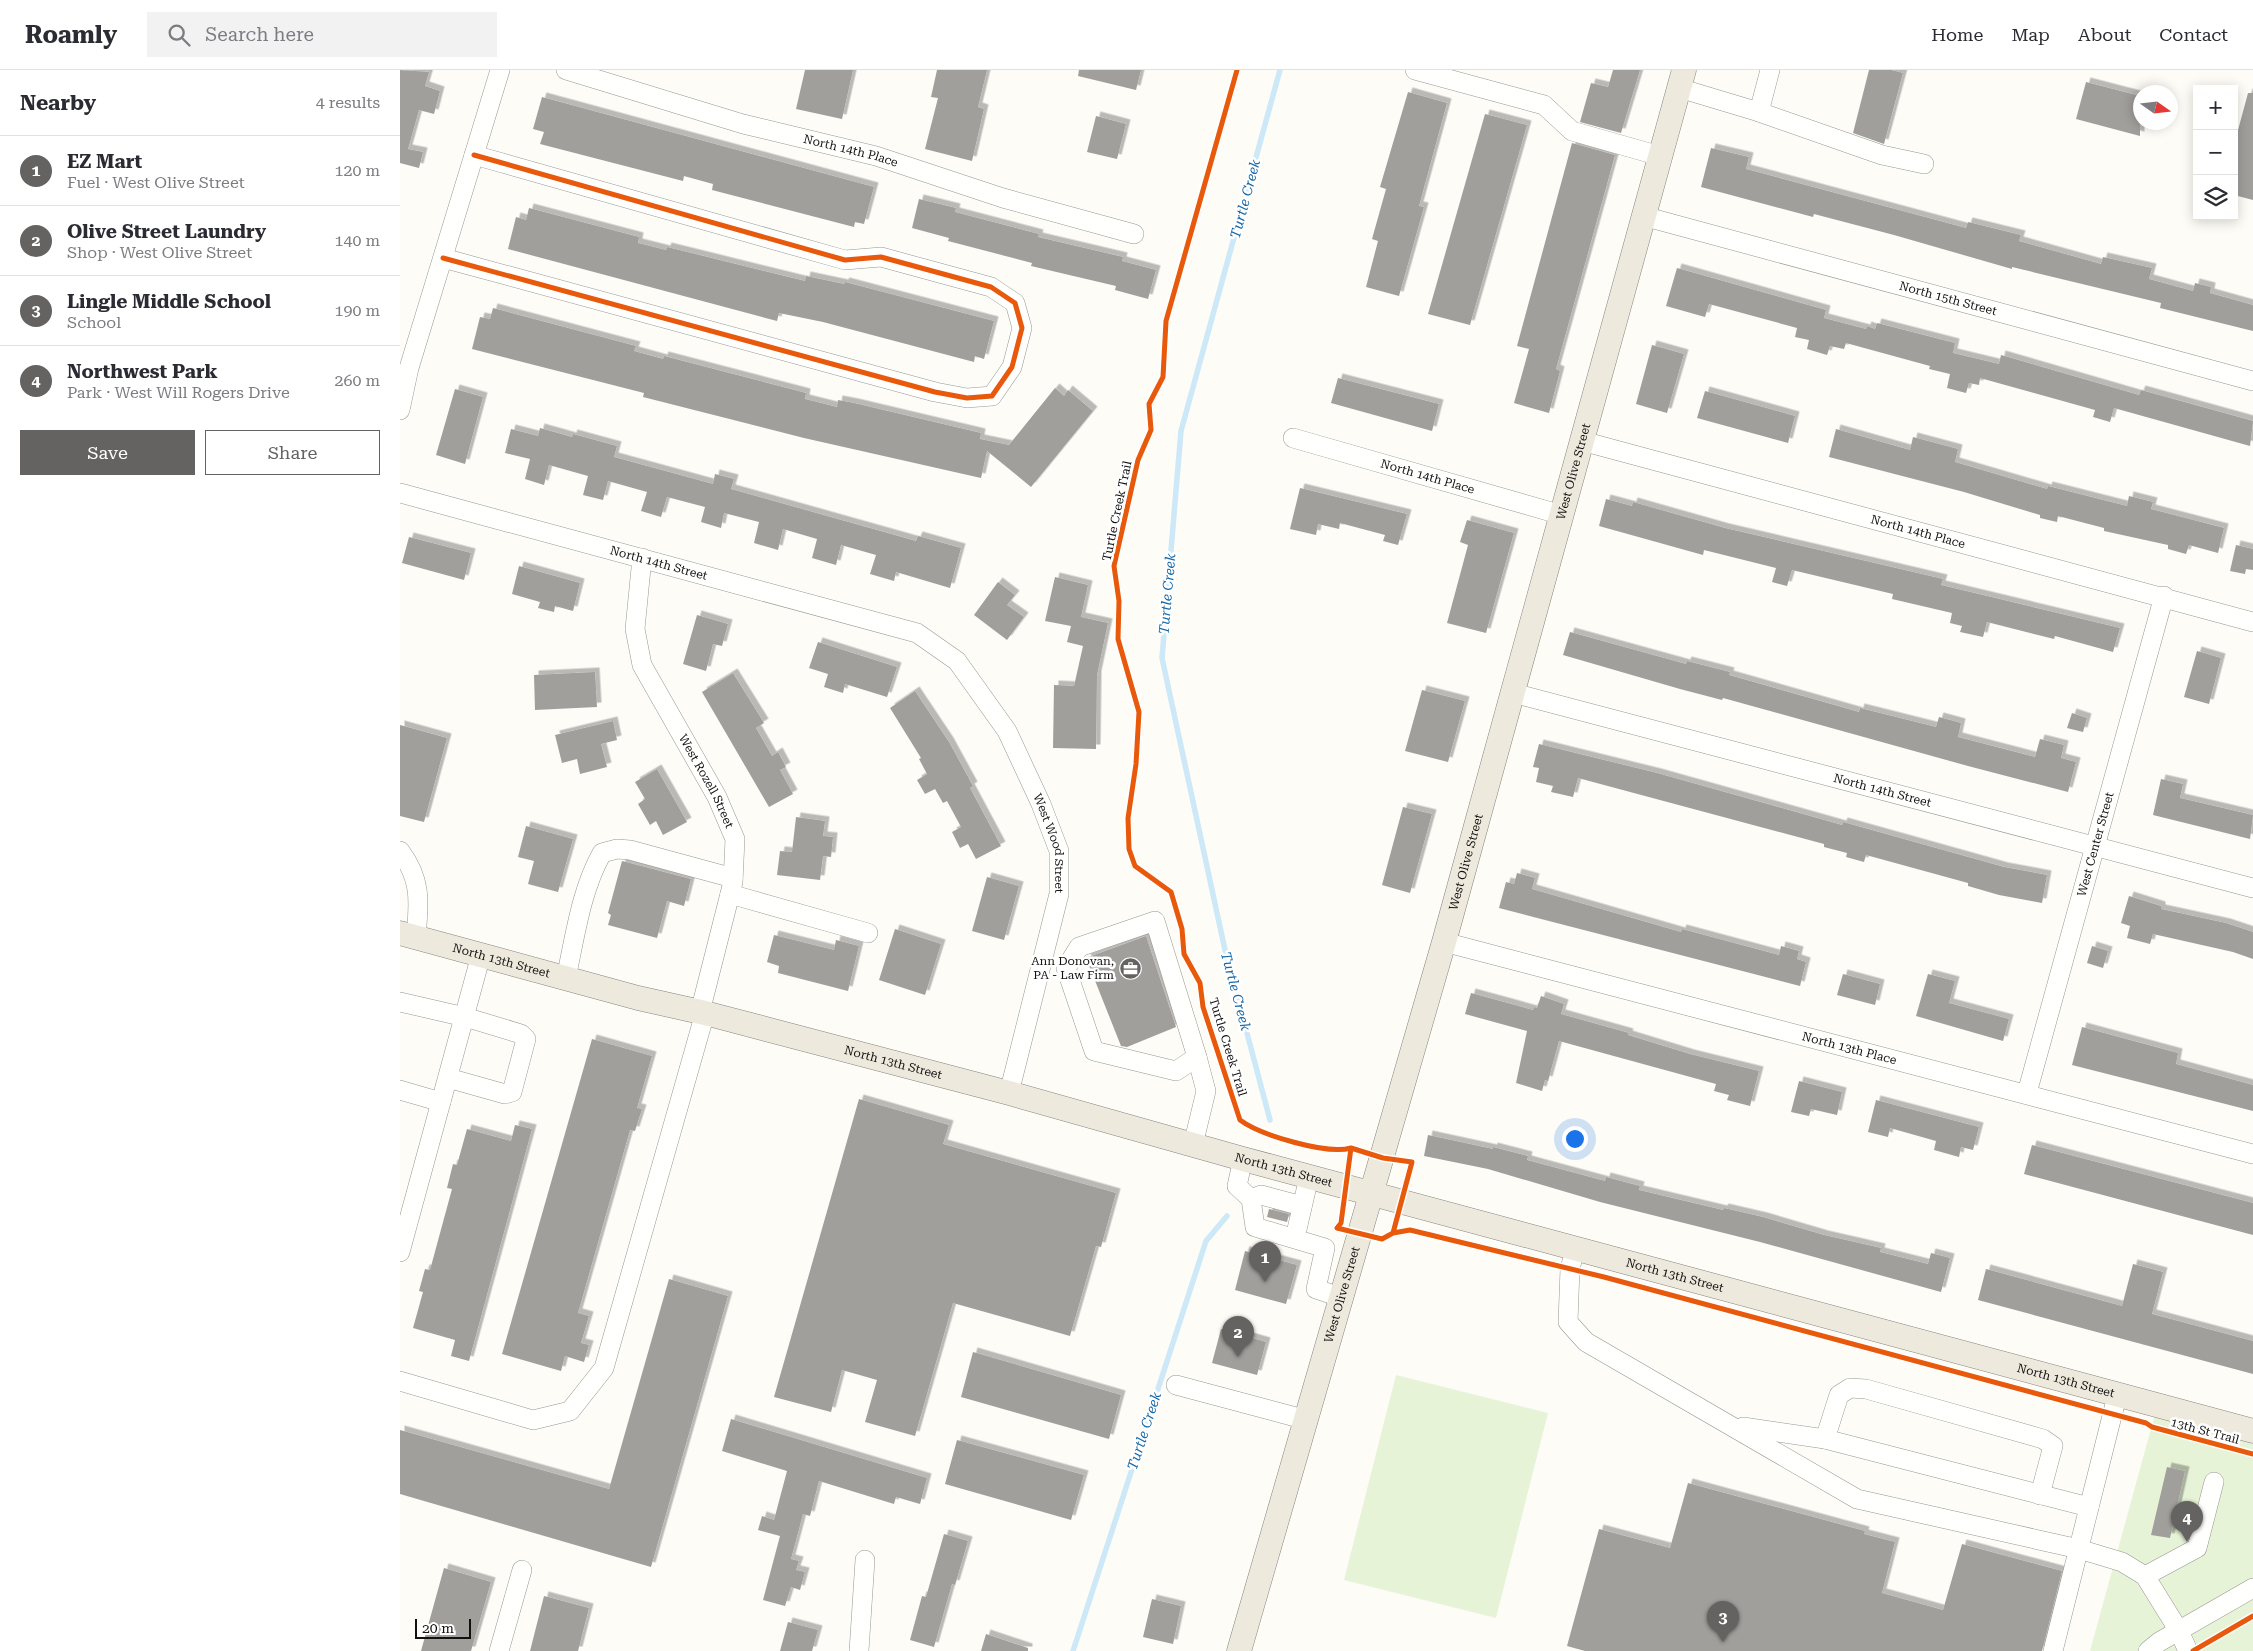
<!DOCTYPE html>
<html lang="en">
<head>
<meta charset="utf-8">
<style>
  :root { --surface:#fff; --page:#f2f2f3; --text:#2b2b33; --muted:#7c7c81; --line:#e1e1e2; --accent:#646362 }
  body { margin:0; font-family:"Roboto Serif",serif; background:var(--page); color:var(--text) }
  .controls { position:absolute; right:15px; top:15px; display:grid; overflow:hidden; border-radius:0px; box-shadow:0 2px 12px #0003 }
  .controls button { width:45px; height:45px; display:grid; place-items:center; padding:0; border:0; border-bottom:1px solid var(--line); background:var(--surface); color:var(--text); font:25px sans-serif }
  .compass { position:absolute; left:1733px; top:15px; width:45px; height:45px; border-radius:50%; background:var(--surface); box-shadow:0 2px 12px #0003; rotate:104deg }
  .scale { position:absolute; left:15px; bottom:12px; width:56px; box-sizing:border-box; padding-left:5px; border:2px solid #111; border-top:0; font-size:14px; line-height:18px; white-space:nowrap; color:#111; -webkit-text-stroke:4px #fff; paint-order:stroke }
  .you { position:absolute; left:1174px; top:1068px; width:18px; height:18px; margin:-12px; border:4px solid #fff; border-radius:50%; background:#1a73e8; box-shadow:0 0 0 8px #1a73e833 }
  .badge { display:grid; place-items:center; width:32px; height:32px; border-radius:50%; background:var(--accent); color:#fff; font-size:16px; font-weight:700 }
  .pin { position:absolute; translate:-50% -41px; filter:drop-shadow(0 1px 2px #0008) }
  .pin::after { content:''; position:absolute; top:26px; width:18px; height:15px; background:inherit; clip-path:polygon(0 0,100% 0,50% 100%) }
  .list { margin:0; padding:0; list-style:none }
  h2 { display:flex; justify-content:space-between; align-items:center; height:65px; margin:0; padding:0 20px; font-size:21px }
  h2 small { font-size:16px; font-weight:400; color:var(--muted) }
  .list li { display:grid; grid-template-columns:32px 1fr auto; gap:15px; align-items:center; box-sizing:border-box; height:70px; padding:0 20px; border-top:1px solid var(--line) }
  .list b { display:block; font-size:19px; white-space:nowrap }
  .list p { margin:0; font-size:16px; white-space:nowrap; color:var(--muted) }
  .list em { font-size:16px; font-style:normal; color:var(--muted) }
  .actions { display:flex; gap:10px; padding:15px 20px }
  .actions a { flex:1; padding:11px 0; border:1px solid var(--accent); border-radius:0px; text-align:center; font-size:18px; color:var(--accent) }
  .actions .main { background:var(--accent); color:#fff }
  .icon { flex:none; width:28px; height:28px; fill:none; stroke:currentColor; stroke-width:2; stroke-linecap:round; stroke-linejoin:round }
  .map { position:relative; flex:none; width:1853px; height:1581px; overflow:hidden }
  header { display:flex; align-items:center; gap:30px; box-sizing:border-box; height:70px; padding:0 25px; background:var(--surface); border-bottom:1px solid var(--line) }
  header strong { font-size:24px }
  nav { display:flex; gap:28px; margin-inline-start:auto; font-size:18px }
  .search { width:350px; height:45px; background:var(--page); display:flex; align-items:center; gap:12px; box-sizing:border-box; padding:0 18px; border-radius:0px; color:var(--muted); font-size:19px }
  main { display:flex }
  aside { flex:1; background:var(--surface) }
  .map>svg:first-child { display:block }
</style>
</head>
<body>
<header>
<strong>Roamly</strong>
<div class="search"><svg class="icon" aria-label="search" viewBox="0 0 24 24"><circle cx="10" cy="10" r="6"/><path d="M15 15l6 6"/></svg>Search here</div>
<nav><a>Home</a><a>Map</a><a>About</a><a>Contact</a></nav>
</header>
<main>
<aside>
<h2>Nearby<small>4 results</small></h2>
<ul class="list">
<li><span class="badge">1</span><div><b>EZ Mart</b><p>Fuel · West Olive Street</p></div><em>120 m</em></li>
<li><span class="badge">2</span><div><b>Olive Street Laundry</b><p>Shop · West Olive Street</p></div><em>140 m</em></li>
<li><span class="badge">3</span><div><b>Lingle Middle School</b><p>School</p></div><em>190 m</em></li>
<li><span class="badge">4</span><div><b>Northwest Park</b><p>Park · West Will Rogers Drive</p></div><em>260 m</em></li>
</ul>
<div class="actions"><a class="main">Save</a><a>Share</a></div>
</aside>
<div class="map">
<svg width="1853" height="1581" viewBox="0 0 1853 1581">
  <defs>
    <filter id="shadow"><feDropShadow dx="4.5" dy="-4.5" stdDeviation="0" flood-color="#0004"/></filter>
  </defs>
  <rect width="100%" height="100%" fill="#fdfcf7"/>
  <!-- green -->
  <path fill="#e7f3d7" d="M996 1305 1148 1343 1096 1548 944 1510Z
    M1757 1337 1853 1363V1581H1690Z"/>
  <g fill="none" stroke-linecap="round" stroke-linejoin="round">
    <!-- stream -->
    <path stroke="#cde8f7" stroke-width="5.5" d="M870 1050 825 880 762 588 781 361 880 0
      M673 1581 806 1171 827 1146"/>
  </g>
  <!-- building -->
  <path fill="#a19f9c" filter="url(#shadow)" d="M0 0 29 2 25 16 40 21 34 44 19 40 8 79 23 82 19 98 0 93Z
    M405 0H453L442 49 396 39Z
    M537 0H587L578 37 584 39 572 91 525 79 538 28 531 27Z
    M679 0H741L736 20 678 6Z
    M1213 0H1240L1221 63 1180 52 1191 13 1208 17Z
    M1469 0H1491L1503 3 1484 74 1453 63Z
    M1686 12 1740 26V66L1676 49Z
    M1008 22 1047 33 1019 136 1024 137 999 226 966 217 978 171 972 169 986 119 980 117Z
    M1848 23H1853V130L1834 125V75Z
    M142 27 474 117 464 154 455 152 454 157 312 120 313 114 284 106 283 111 140 74 144 62 133 59Z
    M1085 44 1127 55 1070 255 1028 244Z
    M696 46 726 54 717 89 687 82Z
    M1172 73 1215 85 1156 299 1160 301 1149 343 1114 333 1129 279 1117 276Z
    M1311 78 1349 87 1346 99 1566 158 1568 152 1621 165 1619 171 1701 194 1703 187 1752 198 1749 209 1793 221 1795 213 1811 217 1810 223 1853 235V261L1760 238 1761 233 1612 197V199L1494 165 1414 144 1413 147 1301 117Z
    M519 129 556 138 555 142 639 164 638 167 723 187 722 191 756 200 748 229 715 220 716 216 631 196 632 193 548 171 549 168 512 158Z
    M129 138 239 167 238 173 266 180 267 177 405 211 406 206 444 214 445 212 594 251 584 289 575 286 574 292 423 252 379 243 377 251 108 179 116 147 126 150Z
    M1277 198 1426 240 1424 248 1466 259 1467 256 1475 259 1477 253 1555 273 1553 283 1599 294 1601 285 1739 325 1741 320 1853 351 1850 376 1714 338 1710 352 1693 347 1695 340 1580 308 1579 315 1569 313 1566 323 1547 318 1550 304 1529 299 1530 296 1446 273 1444 279 1430 276 1427 285 1407 279 1409 270 1395 267 1397 258 1309 234 1305 247 1266 236Z
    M93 238 236 276 234 281 263 289 264 286 406 323 405 329 437 337 438 330 454 333 581 363 580 369 609 375 655 318 664 326 668 320 693 341 631 417 587 381 581 408 404 368 243 327 244 323 72 279 80 247 90 249Z
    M1252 275 1284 284 1267 343 1236 334Z
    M938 308 1039 334 1032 361 931 333Z
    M55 319 83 327 65 394 36 385Z
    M1305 321 1395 346 1388 373 1297 348Z
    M140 358 172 367 173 364 217 376 214 387 313 414 315 404 334 409 331 419 516 471 518 466 561 478 550 518 496 502 494 511 470 504 476 485 441 475 436 495 412 488 417 469 383 459 378 480 354 473 359 452 324 443 321 458 301 452 305 437 267 427 261 447 241 441 247 422 208 411 203 430 183 425 188 406 149 395 144 415 125 409 130 389 105 383 111 359 138 366Z
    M1436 359 1510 380 1513 367 1558 379 1555 392 1647 419 1648 416 1727 436 1729 426 1753 432 1751 439 1824 458 1818 483 1789 475 1786 484 1768 479V475L1704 461V458L1658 446 1657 452 1640 448V445L1564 422 1429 387Z
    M900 418 1007 444 998 475 983 471 985 465 940 453 939 459 918 454 916 465 890 459Z
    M1206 429 1232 436 1233 432 1325 458 1543 509 1541 515 1720 558 1713 582 1655 566 1654 569 1587 552 1583 567 1560 562 1562 556 1550 553 1552 543 1492 529 1493 524 1392 500 1387 516 1372 512 1376 498 1304 480 1303 485 1199 456Z
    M1067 450 1114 463 1086 563 1047 553 1068 475 1060 472Z
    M9 467 71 483 64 510 2 493Z
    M1836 475 1853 479V500L1846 499 1845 504 1830 501Z
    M119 496 180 513 173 541 155 536 154 542 138 538 140 532 112 524Z
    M655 507 688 515 681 547 708 553 697 605 696 679 653 678 654 615 674 616 683 576 667 572 671 556 645 551Z
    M598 512 615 525 607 535 624 547 607 570 574 545Z
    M297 545 328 554 322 576 313 574 306 601 283 594Z
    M1170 562 1286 594 1287 591 1330 602 1329 605 1459 642 1460 638 1536 657 1539 647 1561 653 1558 667 1635 687 1640 669 1664 675 1661 688 1676 692 1668 722 1568 696 1323 628 1322 630 1280 619 1163 585Z
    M418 572 497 597 487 627 445 614 443 623 424 617 428 604 409 598Z
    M1797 581 1821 588 1809 634 1784 627Z
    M195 602 197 637 135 640 134 605Z
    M333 603 364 653 356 658 372 686 378 682 386 697 380 700 393 724 369 737 302 622Z
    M1022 620 1065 631 1048 692 1005 681Z
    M515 621 549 672 573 716 570 718 601 776 576 789 568 774 560 778 552 762 561 757 547 731 543 733 535 719 525 724 517 710 527 704 519 689 521 688 490 638Z
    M1672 643 1687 648 1683 662 1667 658Z
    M213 651 217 670 201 674 207 697 180 704 177 689 162 693 155 665Z
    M0 655 47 668 24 752 0 746Z
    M1139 674 1257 703 1442 755 1443 752 1604 797 1647 805 1642 833 1599 825 1568 816V813L1466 785 1464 792 1446 787 1447 783 1424 777V774L1178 708 1173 727 1151 722 1153 716 1136 712 1139 698 1133 697Z
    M257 699 287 752 263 765 256 751 250 755 238 734 245 729 235 712Z
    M1761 709 1783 714 1780 728 1853 745 1850 769 1753 745Z
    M1003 737 1032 744 1010 823 982 815Z
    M396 747 425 751 423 766 433 767 431 787 423 786 420 810 377 805 380 781 392 782Z
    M126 756 173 769 158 822 128 814 134 791 118 787Z
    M222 791 291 809 284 836 267 831 257 868 208 855 211 845 208 843Z
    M1117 803 1135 808 1132 819 1281 862 1282 859 1379 885 1381 876 1399 881 1397 889 1406 892 1400 916 1099 838 1106 812 1114 814Z
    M587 807 619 816 604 870 572 861Z
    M1729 826 1761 836V839L1826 853 1853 862V889L1833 882 1753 864 1750 874 1727 868 1730 856 1721 853Z
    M495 859 541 874 525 925 479 910Z
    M374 865 434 880 436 870 459 876 448 921 378 903 379 896 367 892Z
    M746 866 776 957 727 977 721 976 686 888Z
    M1692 876 1708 881 1703 898 1687 893Z
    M1443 904 1480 914 1475 935 1437 925Z
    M1528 904 1555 911 1549 933 1609 949 1603 971 1516 946Z
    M1071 923 1133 940 1134 937 1137 938 1141 926 1164 934 1161 944 1229 963 1228 965 1290 984 1359 1001 1350 1036 1327 1030 1329 1025 1314 1021 1316 1014 1159 971 1148 1011 1145 1010 1142 1021 1116 1013 1127 961 1065 944Z
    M1682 957 1778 983 1776 994 1853 1015V1041L1672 995Z
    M192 969 252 986 237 1038 242 1039 235 1061 230 1060 178 1243 189 1246 181 1273 189 1275 184 1292 165 1286 161 1301 102 1284Z
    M1399 1011 1442 1022 1437 1045 1411 1039 1409 1046 1391 1042Z
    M459 1029 549 1055 543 1074 716 1123 701 1177 696 1176 670 1266 553 1233 515 1366 465 1352 477 1310 442 1300 431 1342 374 1327Z
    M1476 1030 1579 1057 1573 1080 1561 1077 1559 1087 1534 1080 1536 1071 1490 1058 1488 1067 1468 1062Z
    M115 1055 132 1059 69 1291 51 1286 55 1270 13 1258 23 1222 19 1221 25 1199 30 1200 52 1119 47 1118 53 1094 57 1095 67 1059 111 1071Z
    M1028 1065 1093 1079V1077L1128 1086 1127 1090 1205 1111 1206 1107 1240 1116 1239 1120 1323 1140 1324 1138 1363 1147 1424 1165 1481 1178 1480 1182 1528 1194 1531 1183 1550 1188 1541 1222 1360 1172 1200 1132 1088 1099 1024 1086Z
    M1632 1075 1853 1133V1165L1624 1104Z
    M869 1139 889 1144 887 1152 867 1147Z
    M845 1181 897 1195 886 1234 835 1220Z
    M1733 1194 1763 1202 1752 1244 1853 1271V1304L1578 1230 1586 1199 1722 1236Z
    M269 1209 328 1226 251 1497 0 1424V1360L209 1419Z
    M821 1259 866 1272 857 1305 812 1293Z
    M573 1282 721 1325 709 1369 561 1327Z
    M331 1349 527 1408 520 1434 496 1427 494 1434 419 1411 410 1446 403 1444 391 1489 399 1491 396 1500 405 1502 400 1520 391 1517 385 1536 363 1530 380 1466 358 1460 362 1446 374 1450 387 1401 322 1381Z
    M557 1370 684 1405 671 1450 545 1414Z
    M1767 1397 1785 1401 1770 1468 1751 1465Z
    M1288 1413 1465 1461 1464 1464 1495 1472 1482 1523 1543 1540 1562 1474 1662 1501 1642 1581H1185L1167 1576 1199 1459 1270 1478Z
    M544 1464 568 1471 555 1515 552 1514 534 1577 510 1570 522 1526 526 1527Z
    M44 1498 91 1512 71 1581H21Z
    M144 1526 189 1538 178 1581H130Z
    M752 1529 781 1536 773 1574 743 1567Z
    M388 1552 418 1560 412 1581H380Z
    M586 1564 628 1578V1581H581Z"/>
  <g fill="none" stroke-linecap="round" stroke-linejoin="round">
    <defs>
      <g id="minor">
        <path id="s1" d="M166 0 343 54 476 86 603 128 734 164"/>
        <path d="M1015 0 1144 35 1172 61 1260 86"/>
        <path d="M1279 18 1359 42 1370 0"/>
        <path d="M1359 42 1482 85 1524 94"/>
        <path id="s2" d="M1243 146 1853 311"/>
        <path d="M43 188 535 322 567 328 592 326 612 297 622 258 615 233 591 217 481 187 445 190 74 85"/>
        <path d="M0 340 9 298 100 0"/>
        <path id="s3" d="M893 368 1162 445"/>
        <path id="s4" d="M1182 371 1853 552"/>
        <path id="s5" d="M0 423 517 563 557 591 607 661 641 734 659 781V824L609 1023"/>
        <path id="s6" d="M242 488 235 559 242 595 317 727 335 769 333 812 300 942"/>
        <path id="s7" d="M1113 623 1853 818"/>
        <path d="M0 781C22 810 19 833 16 867"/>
        <path d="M330 824 468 863"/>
        <path d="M755 851 797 987 776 1001 694 981 666 898 679 877Z"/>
        <path id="s8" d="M1044 872 1853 1084"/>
        <path d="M166 908C175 867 181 820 202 783L217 779 230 780 333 808"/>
        <path d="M0 932 65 947 121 964 126 969 112 1022 105 1024 48 1008"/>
        <path d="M0 1020 41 1032"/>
        <path id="s9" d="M1627 1023 1764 526"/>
        <path d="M793 1075 806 1021 797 987"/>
        <path d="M843 1089 837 1116 851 1129 855 1157 925 1178 916 1219 943 1228"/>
        <path d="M851 1129 861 1125 902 1136"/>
        <path d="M895 1168 909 1107"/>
        <path d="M1175 1179 1170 1199 1168 1252 1186 1272 1457 1429 1679 1479 1722 1492 1745 1506 1779 1561 1788 1581"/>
        <path d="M0 1182 81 885"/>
        <path d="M0 1311 133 1350 170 1341 204 1298 305 943"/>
        <path d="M776 1315 907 1350"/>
        <path d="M1343 1357 1425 1369 1689 1437"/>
        <path d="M1425 1369 1439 1325 1450 1318 1466 1319 1643 1369 1653 1376 1640 1425"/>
        <path d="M1745 1506 1797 1478 1814 1412"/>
        <path d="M99 1581 122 1500"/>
        <path d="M459 1581 465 1490"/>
        <path d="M1653 1581 1717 1326"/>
        <path d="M1748 1581 1759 1572 1853 1518"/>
      </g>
      <g id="major">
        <path id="s10" d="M0 863 238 928 305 943 609 1023 843 1089 1853 1361"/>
        <path id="s11" d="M839 1581 1044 872 1284 0"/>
      </g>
    </defs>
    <!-- minor casing -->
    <use href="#minor" stroke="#979795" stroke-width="20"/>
    <!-- major casing -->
    <use href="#major" stroke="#858482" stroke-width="25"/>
    <!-- minor -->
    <use href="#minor" stroke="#fffffe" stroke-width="19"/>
    <!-- major -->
    <use href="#major" stroke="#ede9dc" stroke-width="24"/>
    <defs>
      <path id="cycleway" d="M837 0 766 251 763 307 749 334 751 360 738 390 714 496 719 531 718 569 739 642 736 694 728 748 729 779 735 796 771 822 782 859 784 884 800 913 803 937 840 1050C860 1065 927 1085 951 1078
        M43 188 535 322 567 328 592 326 612 297 622 258 615 233 591 217 481 187 445 190 74 85
        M951 1078 941 1153 937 1158 982 1169 993 1163 1010 1160 1204 1207 1746 1353 1752 1357 1853 1384
        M951 1078 983 1088 1012 1092 993 1163
        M1793 1581 1853 1546"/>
    </defs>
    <!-- cycleway casing -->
    <use href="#cycleway" stroke="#fff" stroke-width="8"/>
    <!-- cycleway -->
    <use href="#cycleway" stroke="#e8590c" stroke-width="5"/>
  </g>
  <!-- icons -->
  <defs>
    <symbol id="office-disc" viewBox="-11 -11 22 22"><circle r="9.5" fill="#646362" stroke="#fff"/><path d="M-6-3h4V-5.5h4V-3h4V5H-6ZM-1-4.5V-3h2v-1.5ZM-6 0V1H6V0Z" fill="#fff"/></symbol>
  </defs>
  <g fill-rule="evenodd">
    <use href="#office-disc" x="718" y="886" width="25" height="25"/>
  </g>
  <g text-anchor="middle" stroke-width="5" stroke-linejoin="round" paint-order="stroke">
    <!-- street labels -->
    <g font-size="12" fill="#111" stroke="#fff">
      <text dy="4" stroke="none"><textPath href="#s1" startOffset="296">North 14th Place</textPath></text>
      <text dy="4" stroke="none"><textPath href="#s2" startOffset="316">North 15th Street</textPath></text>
      <text dy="4" stroke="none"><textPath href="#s11" startOffset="1226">West Olive Street</textPath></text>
      <text dy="4" stroke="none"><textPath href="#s3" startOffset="140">North 14th Place</textPath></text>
      <text transform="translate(717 441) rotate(-78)" y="4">Turtle Creek Trail</text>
      <text dy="4" stroke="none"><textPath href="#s4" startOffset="348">North 14th Place</textPath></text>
      <text dy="4" stroke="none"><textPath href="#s5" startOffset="268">North 14th Street</textPath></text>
      <text dy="4" stroke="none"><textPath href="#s6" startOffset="241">West Rozell Street</textPath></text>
      <text dy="4" stroke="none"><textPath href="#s7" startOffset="382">North 14th Street</textPath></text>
      <text dy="4" stroke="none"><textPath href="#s5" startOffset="792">West Wood Street</textPath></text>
      <text dy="4" stroke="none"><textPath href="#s9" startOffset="258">West Center Street</textPath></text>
      <text dy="4" stroke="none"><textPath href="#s11" startOffset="821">West Olive Street</textPath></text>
      <text dy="4" stroke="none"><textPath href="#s10" startOffset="105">North 13th Street</textPath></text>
      <text transform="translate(828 977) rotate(73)" y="4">Turtle Creek Trail</text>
      <text dy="4" stroke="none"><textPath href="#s8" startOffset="419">North 13th Place</textPath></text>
      <text dy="4" stroke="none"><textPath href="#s10" startOffset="510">North 13th Street</textPath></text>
      <text dy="4" stroke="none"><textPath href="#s10" startOffset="915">North 13th Street</textPath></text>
      <text dy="4" stroke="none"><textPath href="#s10" startOffset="1320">North 13th Street</textPath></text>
      <text dy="4" stroke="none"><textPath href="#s11" startOffset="371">West Olive Street</textPath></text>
      <text dy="4" stroke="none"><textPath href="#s10" startOffset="1725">North 13th Street</textPath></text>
      <text transform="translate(1805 1361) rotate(15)" y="4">13th St Trail</text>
    </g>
    <!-- poi labels -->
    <g font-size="12" fill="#111" stroke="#fff" text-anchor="end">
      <text x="714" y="895">Ann Donovan,<tspan x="714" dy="14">PA - Law Firm</tspan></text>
    </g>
    <!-- water labels -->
    <g font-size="14" font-style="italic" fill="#1768a6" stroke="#fff">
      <text transform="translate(845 129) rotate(-75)" y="5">Turtle Creek</text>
      <text transform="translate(767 524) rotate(-85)" y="5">Turtle Creek</text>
      <text transform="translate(836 921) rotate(75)" y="5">Turtle Creek</text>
      <text transform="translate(744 1361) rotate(-72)" y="5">Turtle Creek</text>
    </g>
  </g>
</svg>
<div class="controls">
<button>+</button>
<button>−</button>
<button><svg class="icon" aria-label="layers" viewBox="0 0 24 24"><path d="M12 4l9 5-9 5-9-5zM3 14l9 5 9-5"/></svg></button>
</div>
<svg class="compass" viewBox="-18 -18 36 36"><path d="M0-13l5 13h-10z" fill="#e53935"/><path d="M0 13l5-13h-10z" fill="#7c7c81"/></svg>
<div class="scale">20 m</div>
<div class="you"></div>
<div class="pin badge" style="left:865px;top:1212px">1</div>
<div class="pin badge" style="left:838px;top:1287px">2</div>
<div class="pin badge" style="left:1323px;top:1572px">3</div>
<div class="pin badge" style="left:1787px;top:1472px">4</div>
</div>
</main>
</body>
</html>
